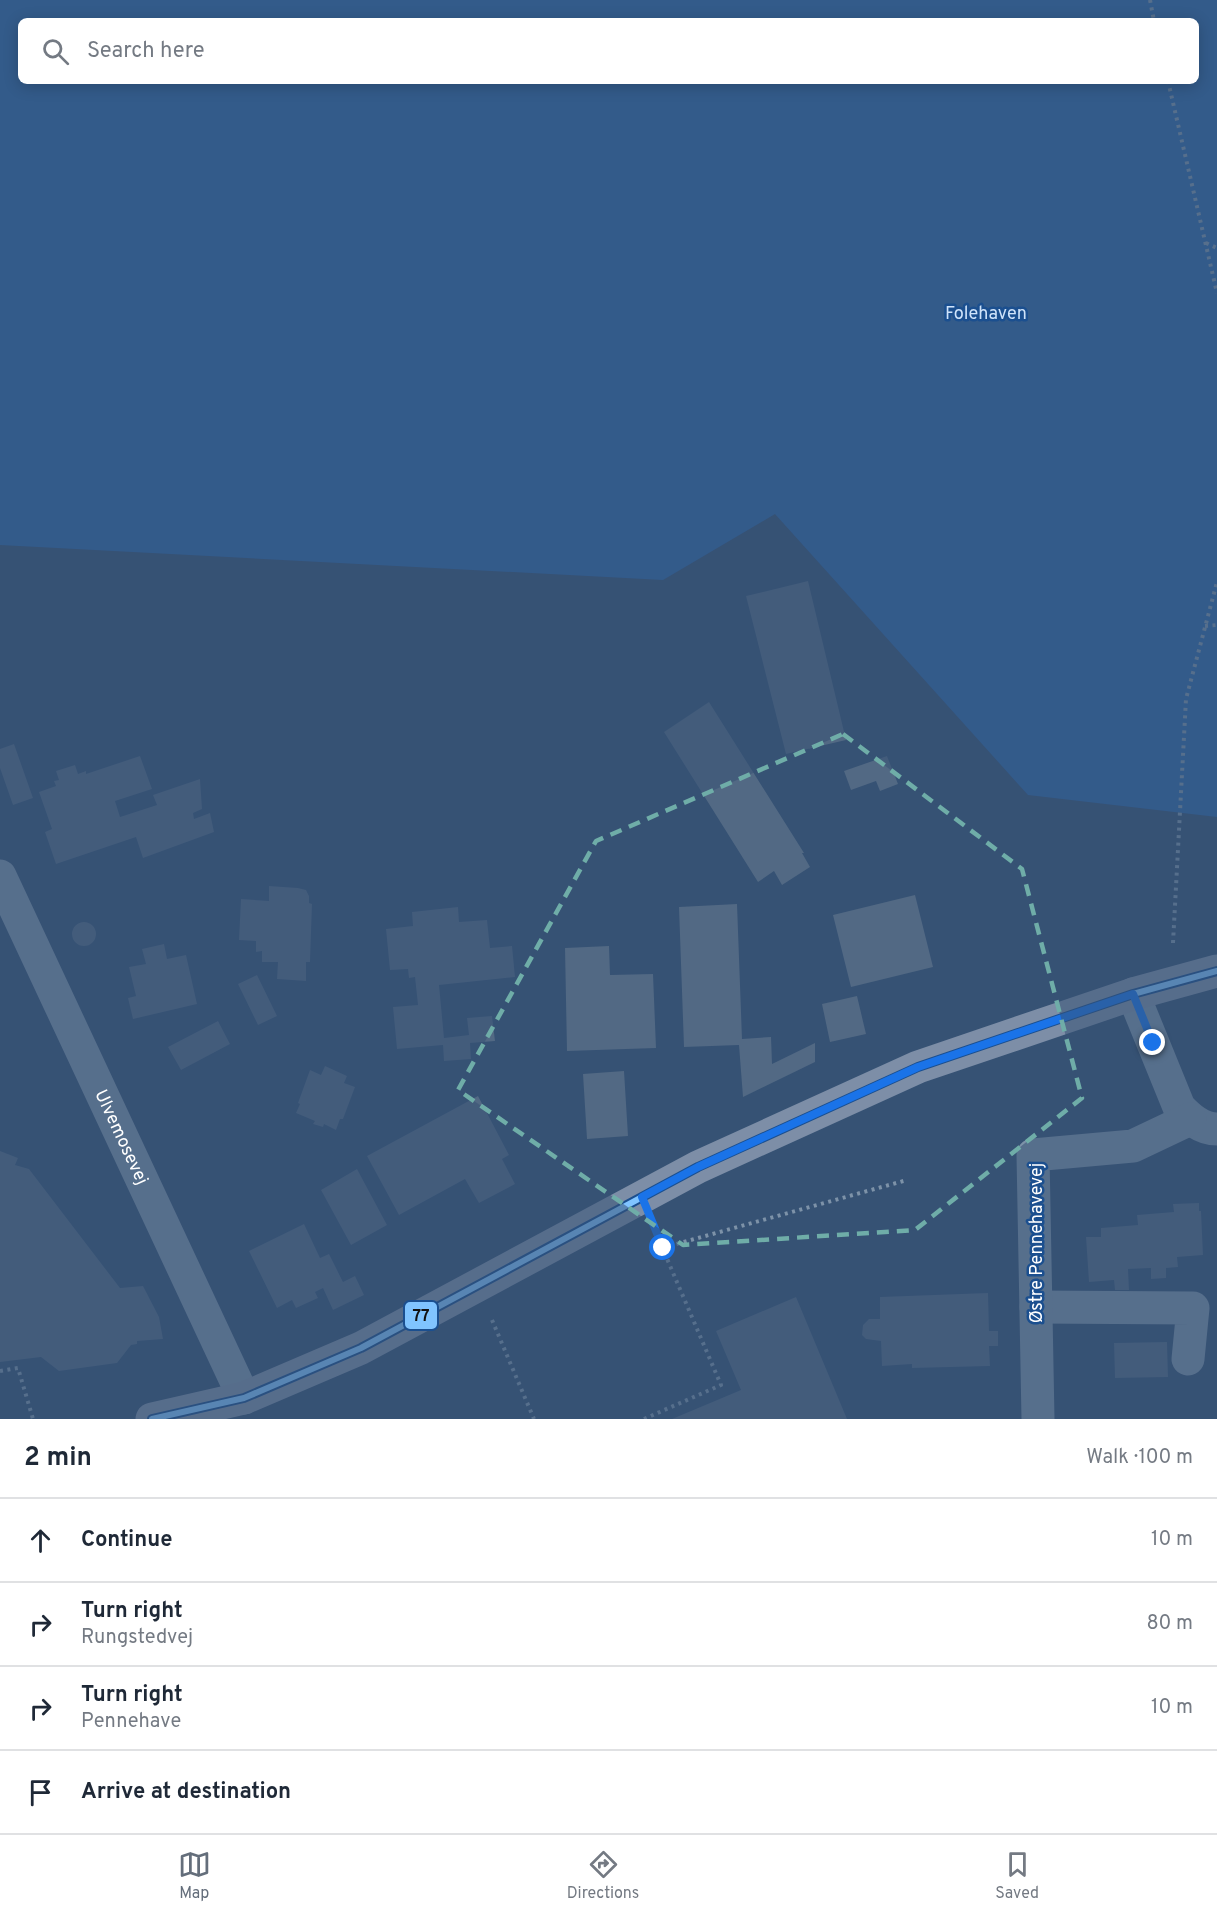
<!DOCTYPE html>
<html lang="en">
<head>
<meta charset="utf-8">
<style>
  :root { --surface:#fff; --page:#f2f2f3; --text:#1f2937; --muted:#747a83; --line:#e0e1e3; --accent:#646e7b }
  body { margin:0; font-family:Overpass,sans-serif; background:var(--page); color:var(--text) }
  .stop { position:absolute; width:18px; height:18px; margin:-14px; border:4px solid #1a73e8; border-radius:50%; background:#fff }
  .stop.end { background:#1a73e8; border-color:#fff; box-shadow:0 2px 6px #0008 }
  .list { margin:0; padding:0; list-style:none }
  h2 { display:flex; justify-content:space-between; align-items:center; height:78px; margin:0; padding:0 24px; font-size:26px }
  h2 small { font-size:20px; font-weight:400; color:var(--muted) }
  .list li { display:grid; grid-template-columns:39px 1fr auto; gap:18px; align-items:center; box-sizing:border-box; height:84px; padding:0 24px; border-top:2px solid var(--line) }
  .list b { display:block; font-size:22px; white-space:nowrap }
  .list p { margin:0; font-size:20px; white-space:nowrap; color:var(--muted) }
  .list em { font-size:20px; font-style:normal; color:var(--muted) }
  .icon { flex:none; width:33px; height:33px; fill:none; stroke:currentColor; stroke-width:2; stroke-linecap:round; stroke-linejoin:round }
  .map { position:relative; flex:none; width:1217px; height:1419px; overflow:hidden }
  .search { position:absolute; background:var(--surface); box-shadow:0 3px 15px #0003; left:18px; right:18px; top:18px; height:66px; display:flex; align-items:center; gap:15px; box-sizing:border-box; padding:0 21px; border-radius:9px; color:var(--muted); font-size:22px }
  .sheet { height:414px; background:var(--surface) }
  nav { display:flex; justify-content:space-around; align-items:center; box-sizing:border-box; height:84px; border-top:2px solid var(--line); background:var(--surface); font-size:16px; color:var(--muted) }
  nav a { display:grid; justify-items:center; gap:3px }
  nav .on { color:var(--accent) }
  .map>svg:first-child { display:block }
</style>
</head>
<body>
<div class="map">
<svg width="1217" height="1419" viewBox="0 0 1217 1419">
  <rect width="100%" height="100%" fill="#365274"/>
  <!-- green -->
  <path fill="#2f66a5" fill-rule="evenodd" d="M0 0H1217V817L1028 795 775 514 663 580 0 545ZM21 21H1196V81H21Z"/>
  <!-- building -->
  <path fill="#526984" d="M808 581 846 740 786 754 746 596Z
    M709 702 804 853H802L810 867 782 885 774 871 758 882 664 732Z
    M14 744 33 798 13 805 0 768V749Z
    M140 756 152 789 115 801 120 817 157 805 153 795 200 779 202 809 193 813 194 819 210 813 214 832 143 858 136 837 56 864 45 832 52 829 39 792 56 786 54 781 59 780 56 771 75 765 78 774 86 771V774Z
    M887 756 898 784 880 791 876 781 851 790 844 771Z
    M269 886 298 888 306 890 309 896V903L312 904 310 962H306V981L277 979 278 962H262V951L256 952V941L239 940 241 899 269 901Z
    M915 895 933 967 851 987 833 915Z
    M737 904 742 1039 771 1037 772 1064 815 1043V1062L743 1097 739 1045 684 1047 679 907Z
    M458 907 459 922 487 920 490 948 512 946 515 977 439 985 444 1038 469 1035 467 1018 492 1016 495 1041 470 1043 471 1059 444 1061 443 1045 397 1049 393 1007 418 1005 415 977 409 978 408 969 390 970 386 929 413 926 412 912Z
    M72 934a12 12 0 1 1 24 0a12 12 0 1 1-24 0Z
    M164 944 167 959 186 955 197 1004 133 1019 128 998 136 996 129 967 146 964 142 949Z
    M609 946 610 975 653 974 656 1048 567 1051 565 948Z
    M257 975 277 1016 258 1025 238 984Z
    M857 996 866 1034 830 1042 822 1004Z
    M218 1021 230 1044 181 1070 168 1047Z
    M325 1066 347 1076 344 1083 355 1087 343 1119H340L336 1130 324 1124 323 1127 313 1124 315 1121 296 1113 300 1104 298 1103 310 1070 321 1075Z
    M624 1071 628 1136 587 1139 583 1074Z
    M478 1096 509 1155 502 1159 515 1184 479 1203 465 1179 399 1215 367 1156Z
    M0 1151 18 1158 15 1165 29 1169 120 1288 143 1286 159 1317 163 1339 137 1341V1344L131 1345 117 1363 59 1371 41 1357 0 1362Z
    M357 1169 387 1225 351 1245 321 1190Z
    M1199 1203V1211H1201L1203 1255 1177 1257 1178 1267 1166 1268V1278L1151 1279V1268L1128 1269 1129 1290H1115L1114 1280 1089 1282 1086 1237H1101V1228L1138 1225 1137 1215 1174 1212 1173 1204Z
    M304 1224 320 1258 329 1254 343 1282 355 1276 364 1295 333 1310 323 1288 315 1292 318 1298 296 1308 292 1300 277 1308 249 1251Z
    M988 1293 989 1331H998V1346H989L990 1366 912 1368V1364L882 1366 881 1341 866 1339 862 1335 863 1325 869 1319H880V1297Z
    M796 1297 847 1419H672L741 1390 716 1331Z
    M1167 1342 1168 1377 1115 1378 1114 1343Z"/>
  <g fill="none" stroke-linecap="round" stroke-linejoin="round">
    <!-- path -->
    <path stroke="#7d92a8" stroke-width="4" stroke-dasharray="3 4.5" stroke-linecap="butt" d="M1150 0 1154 21
      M1168 81 1217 293
      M1206 243 1217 248
      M1205 626 1217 625
      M1173 943 1186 699 1217 582
      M662 1248 907 1180
      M492 1320 534 1419
      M0 1371 18 1368 33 1419
      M644 1419 721 1385 656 1233"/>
    <!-- minor -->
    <g stroke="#7d92a8" stroke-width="33">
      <path id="s1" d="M0 876 244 1398"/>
      <path d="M1133 994 1179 1107C1189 1118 1201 1129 1217 1129"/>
      <path d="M1036 1307 1193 1308 1188 1359"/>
      <path d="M1038 1419 1033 1155 1133 1146 1190 1119"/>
    </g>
    <!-- major -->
    <path stroke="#7d8ea7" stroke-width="33" d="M152 1419 244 1398 361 1348 698 1167 918 1067 1133 994 1217 971"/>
    <defs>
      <path id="bus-1" d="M152 1419 244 1398 361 1348 698 1167 918 1067 1133 994 1217 971"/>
    </defs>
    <!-- bus-1 casing -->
    <use href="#bus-1" stroke="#1b4f8f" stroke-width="10"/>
    <!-- bus-1 -->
    <use href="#bus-1" stroke="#80c4ff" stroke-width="6"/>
  </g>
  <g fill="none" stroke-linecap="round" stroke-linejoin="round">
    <!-- route -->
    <path stroke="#1a73e8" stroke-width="8" d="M663 1248 642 1197 698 1167 918 1067 1133 994 1153 1043"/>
  </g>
  <!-- marked area -->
  <path d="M0 0H1217V1419H0ZM843 734 1022 869 1082 1098 915 1230 683 1245 458 1090 596 841Z" fill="#365274" fill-opacity=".55" fill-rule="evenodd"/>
  <path fill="none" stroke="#6fada8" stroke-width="4.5" stroke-dasharray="12 8" stroke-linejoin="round" d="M843 734 1022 869 1082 1098 915 1230 683 1245 458 1090 596 841Z"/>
  <g text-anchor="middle" stroke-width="5" stroke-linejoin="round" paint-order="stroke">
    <!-- park labels -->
    <g font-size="18" fill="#cfe3fa" stroke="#1b4f8f">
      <text x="986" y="319">Folehaven</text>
    </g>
    <!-- street labels -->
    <g font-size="18" fill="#fff" stroke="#1b4f8f">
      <text dy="6" stroke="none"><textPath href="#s1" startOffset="288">Ulvemosevej</textPath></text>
      <text transform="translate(1036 1243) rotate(-90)" y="6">Østre Pennehavevej</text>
    </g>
  </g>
  <rect stroke="#1b4f8f" stroke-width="2" x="404" y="1301" width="34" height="29" rx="6" fill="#80c4ff"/>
  <g font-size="16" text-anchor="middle" font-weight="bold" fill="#111">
    <text x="421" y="1321">77</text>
  </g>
</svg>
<div class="stop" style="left:663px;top:1248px"></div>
<div class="stop end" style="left:1153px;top:1043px"></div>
<div class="search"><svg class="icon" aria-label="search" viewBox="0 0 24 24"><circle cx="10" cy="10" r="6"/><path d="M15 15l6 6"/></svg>Search here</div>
</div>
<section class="sheet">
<h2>2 min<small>Walk · 100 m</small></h2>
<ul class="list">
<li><svg class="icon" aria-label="ahead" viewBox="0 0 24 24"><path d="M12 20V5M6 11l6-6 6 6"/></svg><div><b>Continue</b></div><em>10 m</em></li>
<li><svg class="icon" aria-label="right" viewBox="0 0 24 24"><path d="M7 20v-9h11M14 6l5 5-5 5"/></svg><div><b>Turn right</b><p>Rungstedvej</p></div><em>80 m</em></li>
<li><svg class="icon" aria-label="right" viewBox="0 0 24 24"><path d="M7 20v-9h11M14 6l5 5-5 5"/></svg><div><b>Turn right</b><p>Pennehave</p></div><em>10 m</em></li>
<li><svg class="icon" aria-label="arrive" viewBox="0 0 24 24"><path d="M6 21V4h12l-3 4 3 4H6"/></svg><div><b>Arrive at destination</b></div></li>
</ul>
</section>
<nav>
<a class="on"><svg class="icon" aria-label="map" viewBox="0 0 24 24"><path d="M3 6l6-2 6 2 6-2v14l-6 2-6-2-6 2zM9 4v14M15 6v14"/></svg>Map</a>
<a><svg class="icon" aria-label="directions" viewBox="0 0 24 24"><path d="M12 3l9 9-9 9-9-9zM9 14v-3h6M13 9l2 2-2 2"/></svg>Directions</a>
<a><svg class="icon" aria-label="saved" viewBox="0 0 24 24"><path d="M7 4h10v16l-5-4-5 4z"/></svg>Saved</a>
</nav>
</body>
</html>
